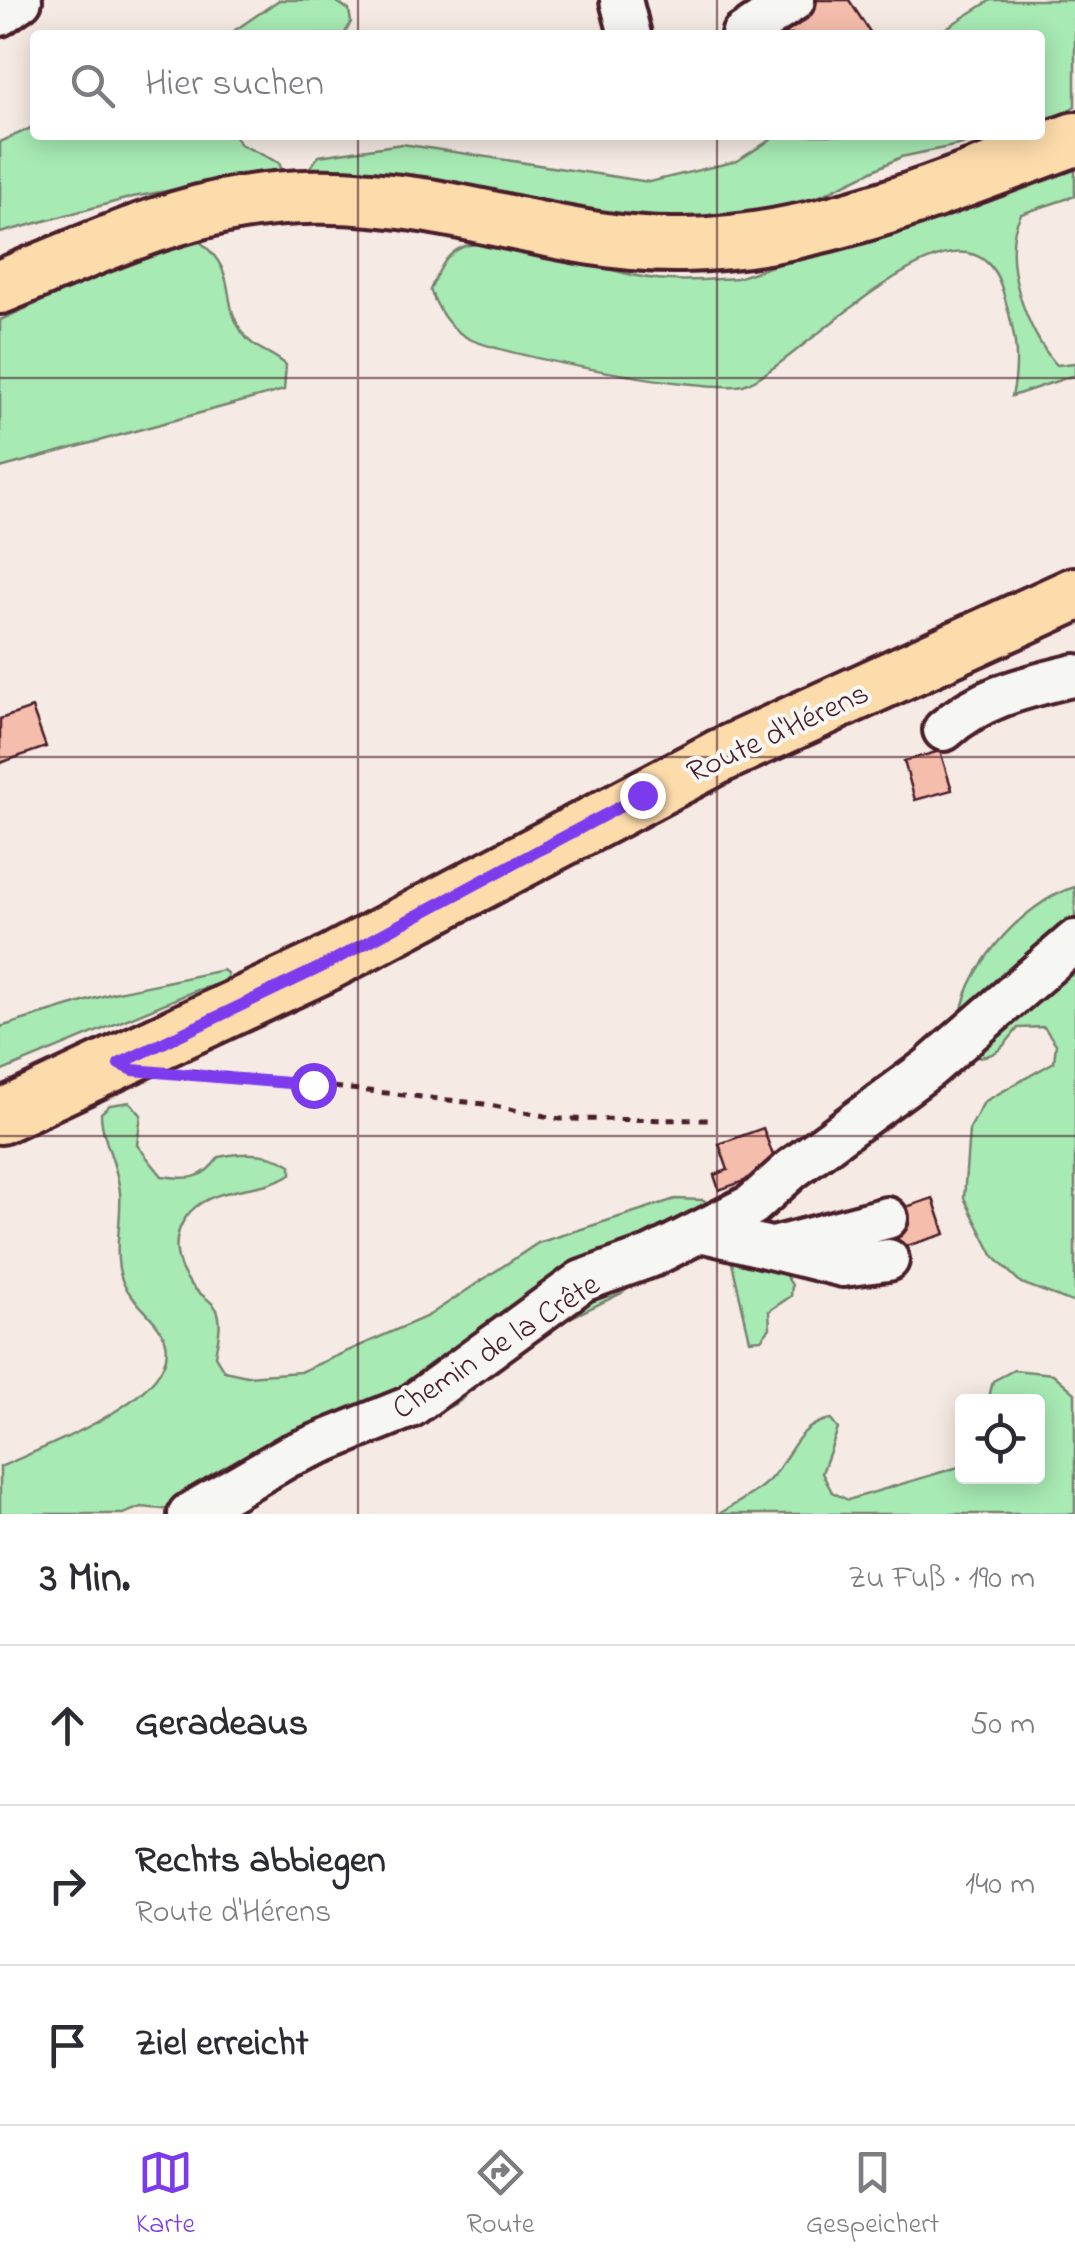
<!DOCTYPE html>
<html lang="de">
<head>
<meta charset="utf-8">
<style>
  :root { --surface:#fff; --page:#f2f2f3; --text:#2b2b33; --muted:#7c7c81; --line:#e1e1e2; --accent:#7c3aed }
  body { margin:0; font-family:"Indie Flower",sans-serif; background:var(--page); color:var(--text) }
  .controls { position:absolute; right:30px; bottom:30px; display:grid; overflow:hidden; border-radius:10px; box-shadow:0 5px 25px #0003 }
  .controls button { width:90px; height:90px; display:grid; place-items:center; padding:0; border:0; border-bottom:2px solid var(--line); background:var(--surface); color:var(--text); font:50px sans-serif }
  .stop { position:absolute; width:30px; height:30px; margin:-22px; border:8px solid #7c3aed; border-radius:50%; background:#fff }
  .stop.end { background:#7c3aed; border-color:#fff; box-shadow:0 2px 10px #0008 }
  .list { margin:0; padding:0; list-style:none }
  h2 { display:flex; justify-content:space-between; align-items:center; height:130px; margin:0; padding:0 40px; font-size:42px }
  h2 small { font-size:32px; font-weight:400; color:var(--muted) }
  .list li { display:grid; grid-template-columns:65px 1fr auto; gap:30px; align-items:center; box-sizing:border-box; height:160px; padding:0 40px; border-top:2px solid var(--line) }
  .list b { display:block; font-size:38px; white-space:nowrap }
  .list p { margin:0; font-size:32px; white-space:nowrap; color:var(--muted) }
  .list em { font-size:32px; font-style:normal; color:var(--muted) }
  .icon { flex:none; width:55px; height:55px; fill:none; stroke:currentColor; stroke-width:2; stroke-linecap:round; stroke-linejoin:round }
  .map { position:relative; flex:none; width:1075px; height:1514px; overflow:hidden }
  .search { position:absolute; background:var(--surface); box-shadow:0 5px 25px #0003; left:30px; right:30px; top:30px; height:110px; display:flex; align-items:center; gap:25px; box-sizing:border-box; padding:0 35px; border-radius:10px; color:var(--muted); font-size:38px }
  .sheet { height:610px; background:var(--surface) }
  nav { display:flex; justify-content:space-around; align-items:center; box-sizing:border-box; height:140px; border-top:2px solid var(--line); background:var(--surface); font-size:28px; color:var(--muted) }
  nav a { display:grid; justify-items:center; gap:5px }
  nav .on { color:var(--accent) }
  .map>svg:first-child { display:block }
</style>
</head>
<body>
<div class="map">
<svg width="1075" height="1514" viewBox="0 0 1075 1514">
  <rect width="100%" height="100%" fill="#f6ebe4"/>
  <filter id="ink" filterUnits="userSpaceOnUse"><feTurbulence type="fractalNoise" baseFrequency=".01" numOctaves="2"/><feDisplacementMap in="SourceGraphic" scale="20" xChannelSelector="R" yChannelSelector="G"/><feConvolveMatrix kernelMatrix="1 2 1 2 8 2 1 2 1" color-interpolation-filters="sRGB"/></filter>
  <g filter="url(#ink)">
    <!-- green -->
    <path fill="#a7eab4" stroke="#788470" stroke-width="2.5" d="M279 0H334L349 10 351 22 344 35H228Z
      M991 0H1075V106L1040 128V35H935Z
      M35 126V135H234L240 144 279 163 282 170 133 197 0 233V142Z
      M778 135H1006L901 157 785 213 698 222 630 219 499 194 314 173 310 167 319 156 402 144 649 182 737 161Z
      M1075 164V196L1021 214C998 255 1027 334 1057 365L1075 363V375L1012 396C1021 358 1014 329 1003 292 969 169 794 371 743 385 710 394 495 355 466 337 446 325 439 310 430 290 439 271 446 250 469 245 508 236 595 268 637 276 670 283 704 280 737 278Z
      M198 240C241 274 219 298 242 332 253 350 271 351 286 365L284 390 0 468V320L169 244Z
      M1075 887V1303L1021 1283 994 1257 964 1198 969 1130 984 1102 1054 1062 1056 1044 1044 1027 1018 1028C1003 1047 996 1059 971 1057 968 1048 962 1037 961 1027 957 974 1026 900 1075 887Z
      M223 970 228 974 225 983 197 990 0 1072V1027L113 993Z
      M130 1102 141 1115 137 1145 162 1176C189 1180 203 1180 219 1157 243 1152 270 1152 291 1165V1174C261 1193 215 1185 190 1212 169 1235 174 1267 195 1289 202 1296 213 1301 217 1310 223 1324 217 1342 215 1356L224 1371 247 1376 300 1372 428 1316 538 1243 675 1199 703 1200 757 1231 792 1285 791 1296 769 1311 770 1328 761 1339 750 1340 732 1263 717 1249 694 1248 620 1294 518 1343 460 1401 391 1439 368 1442 172 1510 141 1507 123 1514H0V1467C38 1449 185 1397 165 1339 156 1316 128 1300 121 1277 113 1251 122 1220 120 1193 118 1164 101 1139 101 1113L110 1105Z
      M1014 1370 1053 1374 1075 1393V1514H719C738 1502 763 1490 776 1472 794 1449 798 1426 830 1419L838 1429 822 1473 832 1492 848 1500 962 1466V1476H1038V1402L988 1401 993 1381Z"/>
    <!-- building -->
    <path fill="#f5bdab" stroke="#4a1f2b" stroke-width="2.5" d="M816 0H849L872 35H763Z
      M32 708 46 747 0 763V719Z
      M940 751 952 790 915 800 904 761Z
      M763 1128 778 1169 719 1190 714 1175 728 1170 719 1144Z
      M933 1198 945 1234 862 1260 856 1243 897 1210Z"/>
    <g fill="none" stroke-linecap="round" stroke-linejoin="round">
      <defs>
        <path id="minor" d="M621 0 630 35
          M0 15 21 0
          M742 35 794 0
          M944 730C982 696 1027 687 1075 675
          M701 1231 843 1266 888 1260
          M777 1247 887 1218
          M189 1514 289 1456 410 1407 582 1281 652 1256 752 1205 792 1169 929 1068 1075 941"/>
        <path id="major" d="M0 287C164 219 246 177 429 206 513 220 597 247 683 245 820 243 948 185 1075 139
          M0 1117 321 967 720 756 1075 594"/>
      </defs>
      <!-- minor casing -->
      <use href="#minor" stroke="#4a1f2b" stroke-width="48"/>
      <!-- major casing -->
      <use href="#major" stroke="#4a1f2b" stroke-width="60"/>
      <!-- path -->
      <path stroke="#4a1f2b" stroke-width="5" stroke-dasharray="8 8" stroke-linecap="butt" d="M191 1071 484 1104 560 1119 715 1120"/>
      <!-- minor -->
      <use href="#minor" stroke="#f6f6f2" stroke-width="40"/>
      <!-- major -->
      <use href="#major" stroke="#fddcac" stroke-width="52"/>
    </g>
  </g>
  <g fill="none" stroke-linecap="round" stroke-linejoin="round" filter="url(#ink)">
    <!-- route -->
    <path stroke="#7c3aed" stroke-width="12" d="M313 1085 133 1070 119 1064 321 967 642 795"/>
  </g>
  <!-- grid -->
  <path fill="none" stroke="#4a1f2b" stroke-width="2.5" stroke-opacity="0.55" d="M358 0V35M717 0V35M358 135V1514M717 135V1514M0 378H1075M0 757H1075M0 1136H1075"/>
  <g text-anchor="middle" stroke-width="8" stroke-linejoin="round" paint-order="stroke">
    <!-- street labels -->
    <g font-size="32" fill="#4a1f2b" stroke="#f6f6f2">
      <text transform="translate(777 731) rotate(-25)" y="11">Route d'Hérens</text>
      <text transform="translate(495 1345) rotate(-33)" y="11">Chemin de la Crête</text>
    </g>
  </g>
</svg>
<div class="controls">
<button><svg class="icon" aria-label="locate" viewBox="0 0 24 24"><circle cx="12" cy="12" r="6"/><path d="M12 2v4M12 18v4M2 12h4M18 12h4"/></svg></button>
</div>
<div class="stop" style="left:313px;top:1085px"></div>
<div class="stop end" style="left:642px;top:795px"></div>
<div class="search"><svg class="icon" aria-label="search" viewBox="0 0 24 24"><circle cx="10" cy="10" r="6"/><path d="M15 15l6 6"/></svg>Hier suchen</div>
</div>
<section class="sheet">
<h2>3 Min.<small>Zu Fuß · 190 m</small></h2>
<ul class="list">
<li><svg class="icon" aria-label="ahead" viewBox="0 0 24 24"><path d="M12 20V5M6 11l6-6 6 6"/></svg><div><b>Geradeaus</b></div><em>50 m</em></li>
<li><svg class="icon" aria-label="right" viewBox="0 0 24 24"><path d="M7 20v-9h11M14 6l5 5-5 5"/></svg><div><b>Rechts abbiegen</b><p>Route d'Hérens</p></div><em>140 m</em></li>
<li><svg class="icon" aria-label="arrive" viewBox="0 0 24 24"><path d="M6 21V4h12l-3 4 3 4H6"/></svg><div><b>Ziel erreicht</b></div></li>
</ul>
</section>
<nav>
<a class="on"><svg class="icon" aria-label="map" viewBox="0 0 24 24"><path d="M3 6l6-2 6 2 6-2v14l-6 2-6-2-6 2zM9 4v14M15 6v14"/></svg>Karte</a>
<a><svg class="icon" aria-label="directions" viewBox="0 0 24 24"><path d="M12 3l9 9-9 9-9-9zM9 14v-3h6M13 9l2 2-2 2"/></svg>Route</a>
<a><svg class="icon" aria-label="saved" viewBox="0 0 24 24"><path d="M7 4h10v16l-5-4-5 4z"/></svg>Gespeichert</a>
</nav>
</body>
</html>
